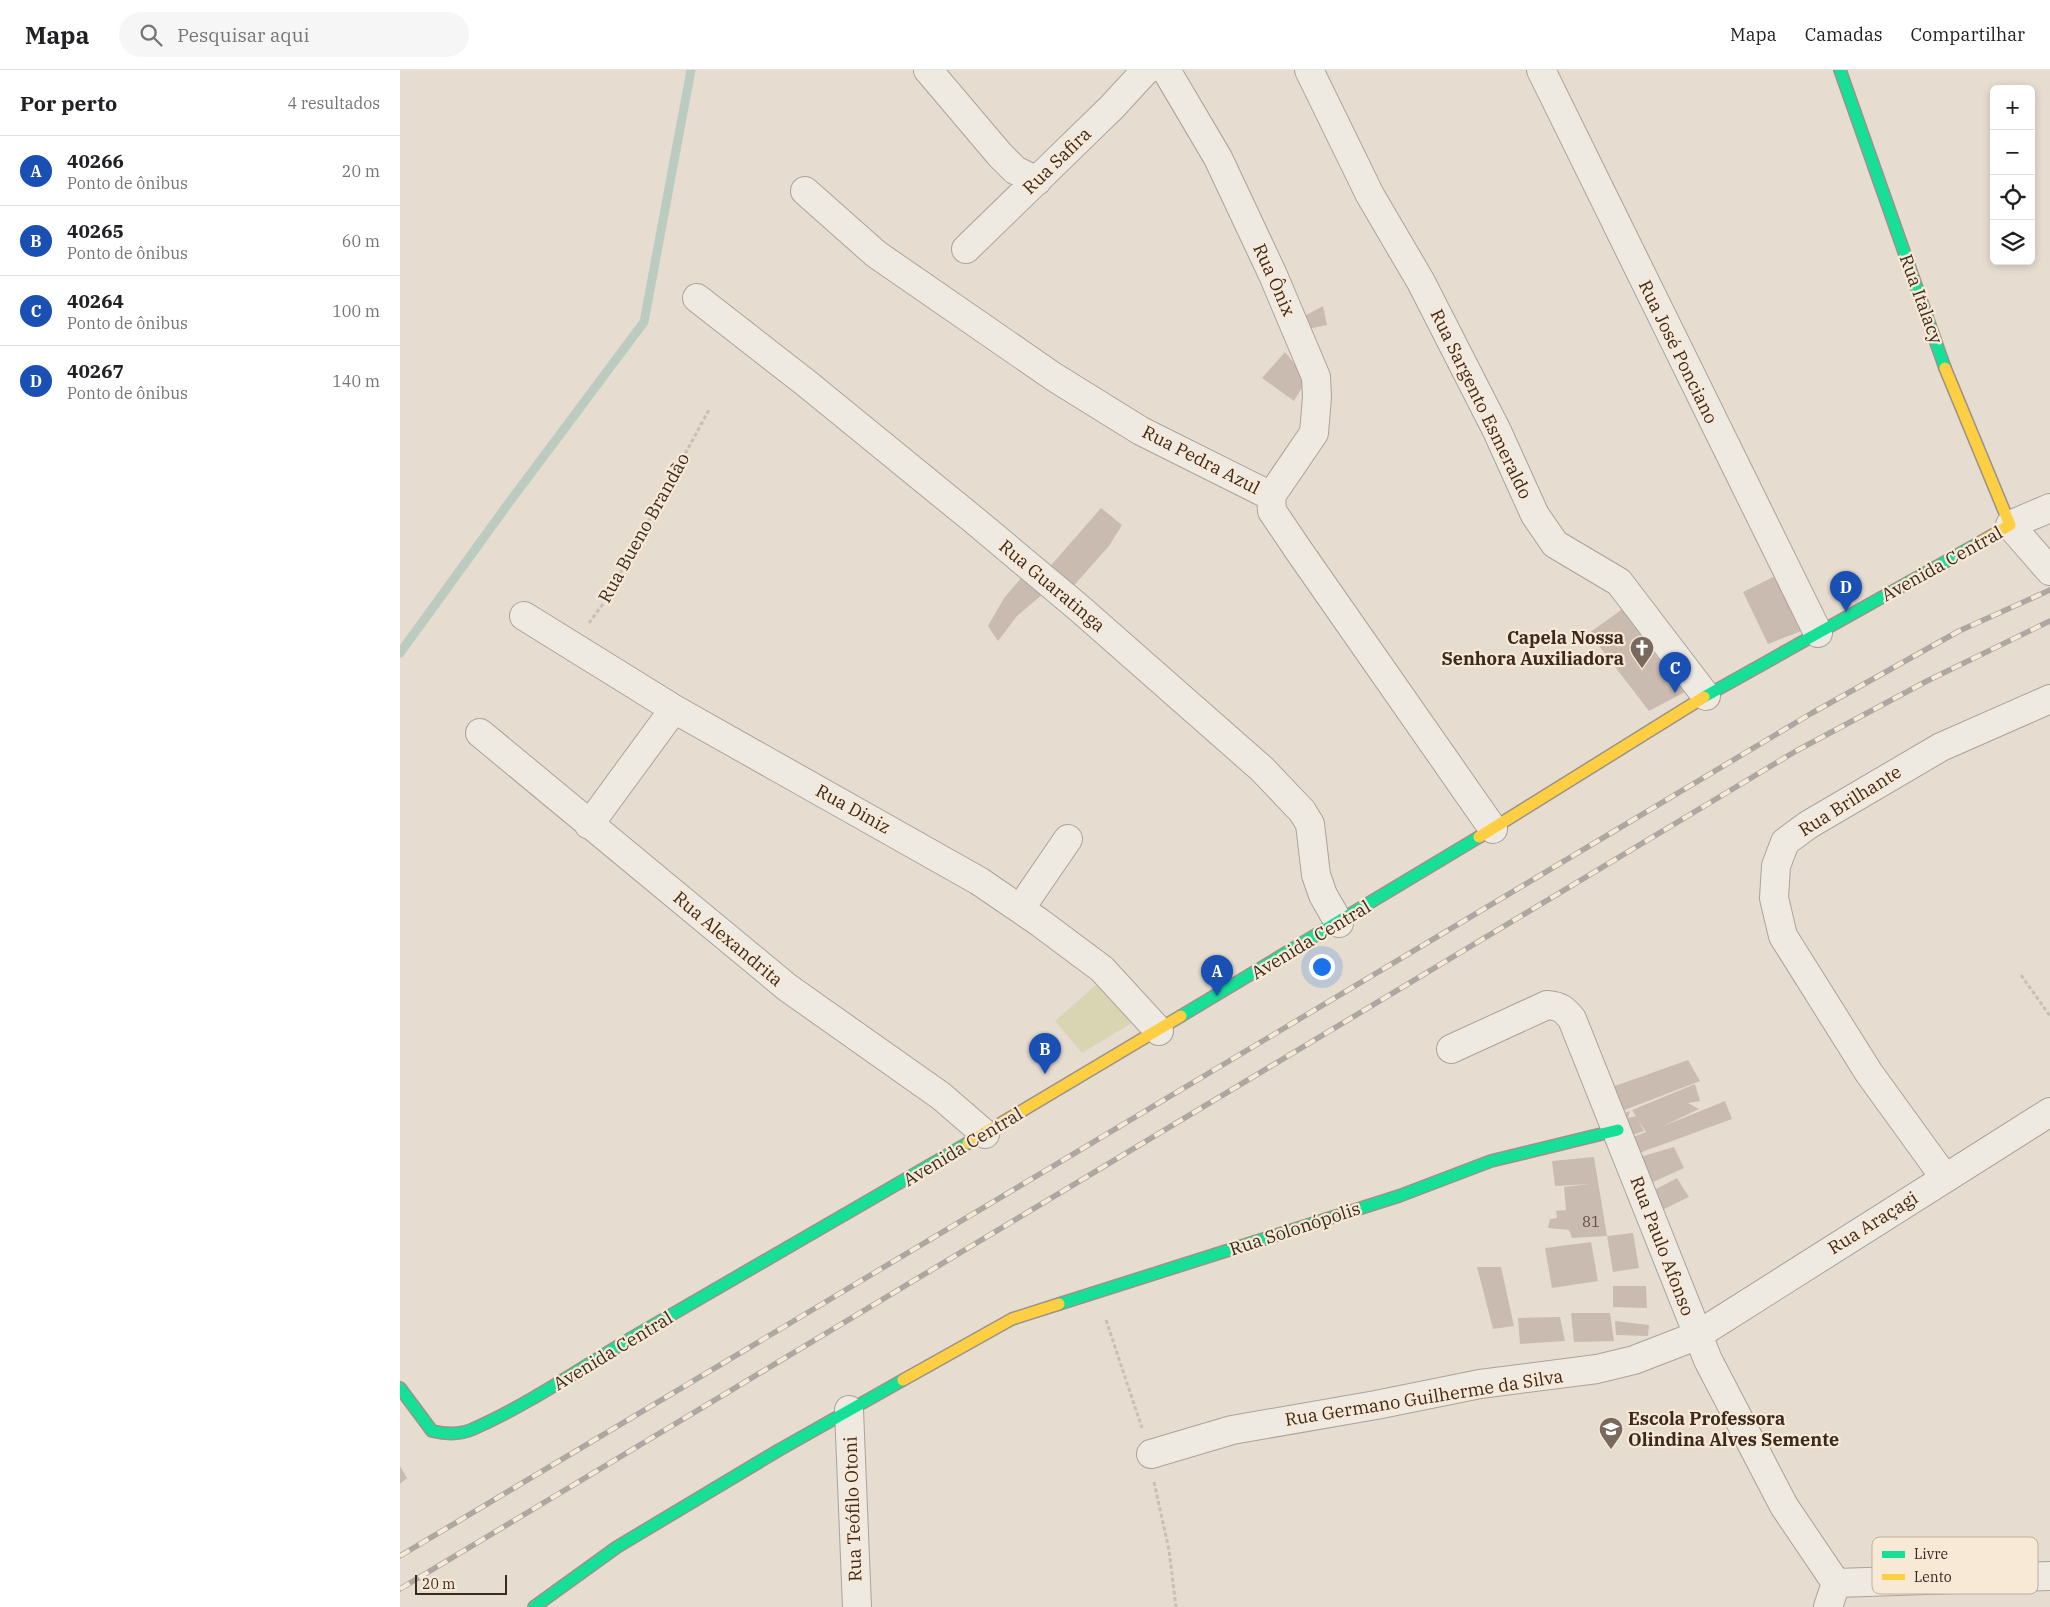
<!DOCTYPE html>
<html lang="pt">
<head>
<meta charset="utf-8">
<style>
  :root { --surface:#fff; --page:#f6f6f6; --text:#202124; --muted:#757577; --line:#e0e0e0; --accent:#78685d }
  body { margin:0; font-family:"IBM Plex Serif",serif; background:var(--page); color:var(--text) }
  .controls { position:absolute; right:15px; top:15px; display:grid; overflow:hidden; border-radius:8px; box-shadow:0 2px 8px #0003 }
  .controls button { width:45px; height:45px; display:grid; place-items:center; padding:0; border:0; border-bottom:1px solid var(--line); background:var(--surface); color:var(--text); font:25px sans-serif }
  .scale { position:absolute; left:15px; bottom:12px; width:92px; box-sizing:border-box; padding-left:5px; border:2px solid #3c291f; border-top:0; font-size:14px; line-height:18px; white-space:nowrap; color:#3c291f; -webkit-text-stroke:4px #f7e9d6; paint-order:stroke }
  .you { position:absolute; left:921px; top:896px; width:18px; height:18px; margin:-12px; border:4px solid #fff; border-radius:50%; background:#1a73e8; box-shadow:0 0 0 8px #1a73e833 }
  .badge { display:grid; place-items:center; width:32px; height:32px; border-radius:50%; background:var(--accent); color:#fff; font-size:16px; font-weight:700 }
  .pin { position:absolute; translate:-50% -41px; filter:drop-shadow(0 1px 2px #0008) }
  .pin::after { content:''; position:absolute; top:26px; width:18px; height:15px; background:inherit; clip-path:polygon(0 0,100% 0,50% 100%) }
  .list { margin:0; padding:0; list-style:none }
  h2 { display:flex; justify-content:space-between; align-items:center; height:65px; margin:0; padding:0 20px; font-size:21px }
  h2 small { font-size:16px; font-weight:400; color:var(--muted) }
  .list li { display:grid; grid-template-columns:32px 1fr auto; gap:15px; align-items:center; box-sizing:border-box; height:70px; padding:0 20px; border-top:1px solid var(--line) }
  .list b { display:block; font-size:19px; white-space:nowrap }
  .list p { margin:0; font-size:16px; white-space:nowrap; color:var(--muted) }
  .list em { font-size:16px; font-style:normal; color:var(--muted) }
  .icon { flex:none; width:28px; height:28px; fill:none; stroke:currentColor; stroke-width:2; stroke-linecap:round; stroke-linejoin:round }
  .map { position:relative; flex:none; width:1650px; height:1537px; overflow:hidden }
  header { display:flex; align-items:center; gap:30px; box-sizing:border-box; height:70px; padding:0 25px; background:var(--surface); border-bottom:1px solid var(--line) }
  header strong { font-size:24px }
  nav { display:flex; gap:28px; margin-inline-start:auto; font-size:18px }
  .search { width:350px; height:45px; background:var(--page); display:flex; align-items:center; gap:12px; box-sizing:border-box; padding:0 18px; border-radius:28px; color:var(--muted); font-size:19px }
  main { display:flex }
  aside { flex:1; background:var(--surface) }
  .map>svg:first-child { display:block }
</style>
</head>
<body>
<header>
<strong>Mapa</strong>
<div class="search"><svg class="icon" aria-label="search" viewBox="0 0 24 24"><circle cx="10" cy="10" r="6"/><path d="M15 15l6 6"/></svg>Pesquisar aqui</div>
<nav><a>Mapa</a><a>Camadas</a><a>Compartilhar</a></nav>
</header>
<main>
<aside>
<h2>Por perto<small>4 resultados</small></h2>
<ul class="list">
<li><span class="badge" style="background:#1a4fb4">A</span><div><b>40266</b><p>Ponto de ônibus</p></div><em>20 m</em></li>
<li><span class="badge" style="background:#1a4fb4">B</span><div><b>40265</b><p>Ponto de ônibus</p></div><em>60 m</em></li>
<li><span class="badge" style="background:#1a4fb4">C</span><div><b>40264</b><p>Ponto de ônibus</p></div><em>100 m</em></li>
<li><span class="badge" style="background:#1a4fb4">D</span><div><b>40267</b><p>Ponto de ônibus</p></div><em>140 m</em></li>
</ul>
</aside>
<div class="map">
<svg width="1650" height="1537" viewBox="0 0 1650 1537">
  <rect width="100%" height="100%" fill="#e6ddd0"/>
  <!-- green -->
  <path fill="#d9d5b2" d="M699 912 735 951 682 983 655 951Z"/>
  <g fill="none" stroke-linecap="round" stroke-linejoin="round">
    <!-- stream -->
    <path stroke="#bbcbbf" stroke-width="9" d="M0 583 105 438 244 252 291 0"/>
  </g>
  <!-- building -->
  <path fill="#cabbb0" d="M923 236 927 255 908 259 901 248Z
    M885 282 907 309 894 331 862 308Z
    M701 438 722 455 709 476 669 521 647 500Z
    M1375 506 1404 560 1368 574 1343 522Z
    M622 507 644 523 617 546 598 571 588 556 604 528Z
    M1224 538 1249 577 1285 622 1249 641 1189 563Z
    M1288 990 1300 1011 1222 1041 1212 1017Z
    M1295 1014 1300 1031 1288 1033 1299 1039 1261 1057 1325 1031 1332 1049 1231 1086 1225 1070 1246 1062 1238 1050 1244 1061 1227 1067 1222 1044 1230 1041 1228 1048 1236 1046 1232 1040Z
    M1274 1077 1284 1098 1251 1113 1240 1087Z
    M1194 1087 1207 1166 1172 1168 1169 1160 1148 1158 1150 1149 1157 1148 1156 1141 1166 1140 1164 1117 1189 1114 1155 1116 1152 1091Z
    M1277 1108 1289 1127 1256 1143 1247 1124Z
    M1233 1163 1239 1198 1213 1202 1207 1166Z
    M1191 1172 1198 1211 1152 1218 1145 1178Z
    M1077 1197H1101L1114 1256 1093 1259Z
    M1213 1216H1246L1247 1238 1213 1237Z
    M1171 1243H1210L1214 1271 1174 1272Z
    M1160 1247 1165 1271 1120 1274 1118 1248Z
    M1215 1251 1249 1255 1248 1266 1216 1265Z
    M0 1396 7 1408 0 1414Z"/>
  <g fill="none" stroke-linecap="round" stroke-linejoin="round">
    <defs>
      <path id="street" d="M528 0 600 85 615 100 637 111
        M766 0 818 88 873 205 916 307 917 327 914 363 871 426
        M909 0 970 125 1021 212 1097 361 1135 445 1155 474 1219 512 1306 626
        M1141 0 1418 563
        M405 121 476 184 654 307 741 361 871 426
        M566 179 712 37 746 0
        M297 228 406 313 574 450 679 538 862 699 902 741 910 754 916 805 923 825 939 853
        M871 426 872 441 899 481 1093 759
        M1650 438 1610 455 1650 501
        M124 546 274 639 579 811 639 852 702 899 759 961
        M80 663 388 918 541 1026 585 1064
        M189 755 274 639
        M620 839 668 769
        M1051 979 1147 935C1160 936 1164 939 1172 949L1308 1290 1384 1436 1436 1513
        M1545 1108 1469 1003 1383 866 1374 828 1376 796 1385 772 1408 755 1541 677 1650 629
        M449 1340 457 1537
        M751 1384 832 1360 976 1335 1080 1314 1197 1299 1234 1290 1296 1266 1650 1042
        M1436 1513 1650 1506
        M1428 1537 1436 1513"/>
      <path id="fast" d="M1440 0 1545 298
        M1304 627 1577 474
        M781 946 1079 767
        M659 1234 999 1126 1091 1091 1218 1060
        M0 1318 32 1361C45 1364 60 1365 73 1359 132 1333 185 1295 240 1263 349 1199 459 1137 568 1073
        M134 1537 217 1477 379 1380 503 1310"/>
      <path id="slow" d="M1545 298 1610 455 1577 474
        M1079 767 1304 627
        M568 1073 781 946
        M503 1310 612 1249 659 1234"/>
    </defs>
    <!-- street casing -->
    <use href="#street" stroke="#aca298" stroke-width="30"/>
    <!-- fast casing -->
    <use href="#fast" stroke="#9b9288" stroke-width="14"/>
    <!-- slow casing -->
    <use href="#slow" stroke="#9b9288" stroke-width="14"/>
    <!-- path -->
    <path stroke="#c7bfb8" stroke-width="3" stroke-dasharray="4 2.5" stroke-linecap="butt" d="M189 553 205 531 310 338
      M1621 905 1650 946
      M706 1250 742 1358
      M754 1412 769 1480 776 1537"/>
    <!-- street -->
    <use href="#street" stroke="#eee9e1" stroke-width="28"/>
    <!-- fast -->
    <use href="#fast" stroke="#16e098" stroke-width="11"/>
    <!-- slow -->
    <use href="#slow" stroke="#ffcf43" stroke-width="11"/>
    <defs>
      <path id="rail" d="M0 1486 1412 643 1559 561 1650 520
        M0 1519 1396 681 1527 611 1650 551"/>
    </defs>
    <!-- rail casing -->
    <use href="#rail" stroke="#aea7a1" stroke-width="5.5"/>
    <!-- rail -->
    <use href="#rail" stroke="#f7e9d6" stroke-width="4" stroke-dasharray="11" stroke-linecap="butt"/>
  </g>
  <!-- icons -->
  <defs>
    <symbol id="church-pin" viewBox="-11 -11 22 30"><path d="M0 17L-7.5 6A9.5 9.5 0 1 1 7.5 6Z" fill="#78685d" stroke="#f7e9d6"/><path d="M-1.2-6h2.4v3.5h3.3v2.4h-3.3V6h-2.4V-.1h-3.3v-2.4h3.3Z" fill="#fff"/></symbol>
    <symbol id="school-pin" viewBox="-11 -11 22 30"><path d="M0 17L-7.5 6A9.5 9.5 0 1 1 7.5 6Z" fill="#78685d" stroke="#f7e9d6"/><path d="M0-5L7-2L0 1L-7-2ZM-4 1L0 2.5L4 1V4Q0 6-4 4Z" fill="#fff"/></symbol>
  </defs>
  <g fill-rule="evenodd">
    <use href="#church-pin" x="1228" y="564" width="28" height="38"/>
    <use href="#school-pin" x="1197" y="1345" width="28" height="38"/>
  </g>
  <g text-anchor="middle" stroke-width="4.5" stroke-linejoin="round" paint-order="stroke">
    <!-- number labels -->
    <g font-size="15" fill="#604e43">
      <text x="1191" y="1157">81</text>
    </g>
    <!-- street labels -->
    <g font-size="18" fill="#3c291f" stroke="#f7e9d6">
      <text transform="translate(657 91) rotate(-44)" y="6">Rua Safira</text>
      <text transform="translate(874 210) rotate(66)" y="6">Rua Ônix</text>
      <text transform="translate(1521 229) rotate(70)" y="6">Rua Italacy</text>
      <text transform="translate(1278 282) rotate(64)" y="6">Rua José Ponciano</text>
      <text transform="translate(1081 334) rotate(64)" y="6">Rua Sargento Esmeraldo</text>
      <text transform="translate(801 390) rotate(27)" y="6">Rua Pedra Azul</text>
      <text transform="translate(244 458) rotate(-61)" y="6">Rua Bueno Brandão</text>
      <text transform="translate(1542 494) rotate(-29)" y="6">Avenida Central</text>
      <text transform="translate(652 516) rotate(40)" y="6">Rua Guaratinga</text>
      <text transform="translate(1450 731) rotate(-32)" y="6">Rua Brilhante</text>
      <text transform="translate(453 739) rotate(29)" y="6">Rua Diniz</text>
      <text transform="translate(328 869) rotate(40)" y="6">Rua Alexandrita</text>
      <text transform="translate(911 870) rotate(-31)" y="6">Avenida Central</text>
      <text transform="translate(563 1077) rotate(-31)" y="6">Avenida Central</text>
      <text transform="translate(1473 1153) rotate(-32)" y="6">Rua Araçagi</text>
      <text transform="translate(895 1159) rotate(-18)" y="6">Rua Solonópolis</text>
      <text transform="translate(1262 1176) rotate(69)" y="6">Rua Paulo Afonso</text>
      <text transform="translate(213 1281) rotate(-31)" y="6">Avenida Central</text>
      <text transform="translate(1024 1328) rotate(-9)" y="6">Rua Germano Guilherme da Silva</text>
      <text transform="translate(453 1439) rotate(-92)" y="6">Rua Teófilo Otoni</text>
    </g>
    <!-- poi labels -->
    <g font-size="18" font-weight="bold" fill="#3c291f" stroke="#f7e9d6" text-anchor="end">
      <text x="1224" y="574">Capela Nossa<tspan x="1224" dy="21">Senhora Auxiliadora</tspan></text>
      <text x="1228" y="1355" text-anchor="start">Escola Professora<tspan x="1228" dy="21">Olindina Alves Semente</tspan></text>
    </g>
  </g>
  <!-- legend -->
  <rect x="1472" y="1467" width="166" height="57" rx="8" fill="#f7e9d6" stroke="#bfaf9f" stroke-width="1"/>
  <rect x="1482" y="1481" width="23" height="7" fill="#16e098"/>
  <rect x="1482" y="1504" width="23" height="6" fill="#ffcf43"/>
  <g font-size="14" fill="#3c291f">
    <text x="1514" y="1489">Livre</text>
    <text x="1514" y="1512">Lento</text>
  </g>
</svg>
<div class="controls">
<button>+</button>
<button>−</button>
<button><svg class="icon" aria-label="locate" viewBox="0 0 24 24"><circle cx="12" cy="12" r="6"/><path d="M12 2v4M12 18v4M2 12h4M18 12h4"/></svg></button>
<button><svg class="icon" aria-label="layers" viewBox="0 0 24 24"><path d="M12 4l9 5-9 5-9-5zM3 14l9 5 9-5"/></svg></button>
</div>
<div class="scale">20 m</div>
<div class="you"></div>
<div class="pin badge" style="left:817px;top:926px;background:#1a4fb4">A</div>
<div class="pin badge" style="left:645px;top:1004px;background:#1a4fb4">B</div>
<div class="pin badge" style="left:1275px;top:623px;background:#1a4fb4">C</div>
<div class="pin badge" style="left:1446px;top:542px;background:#1a4fb4">D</div>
</div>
</main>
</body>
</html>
